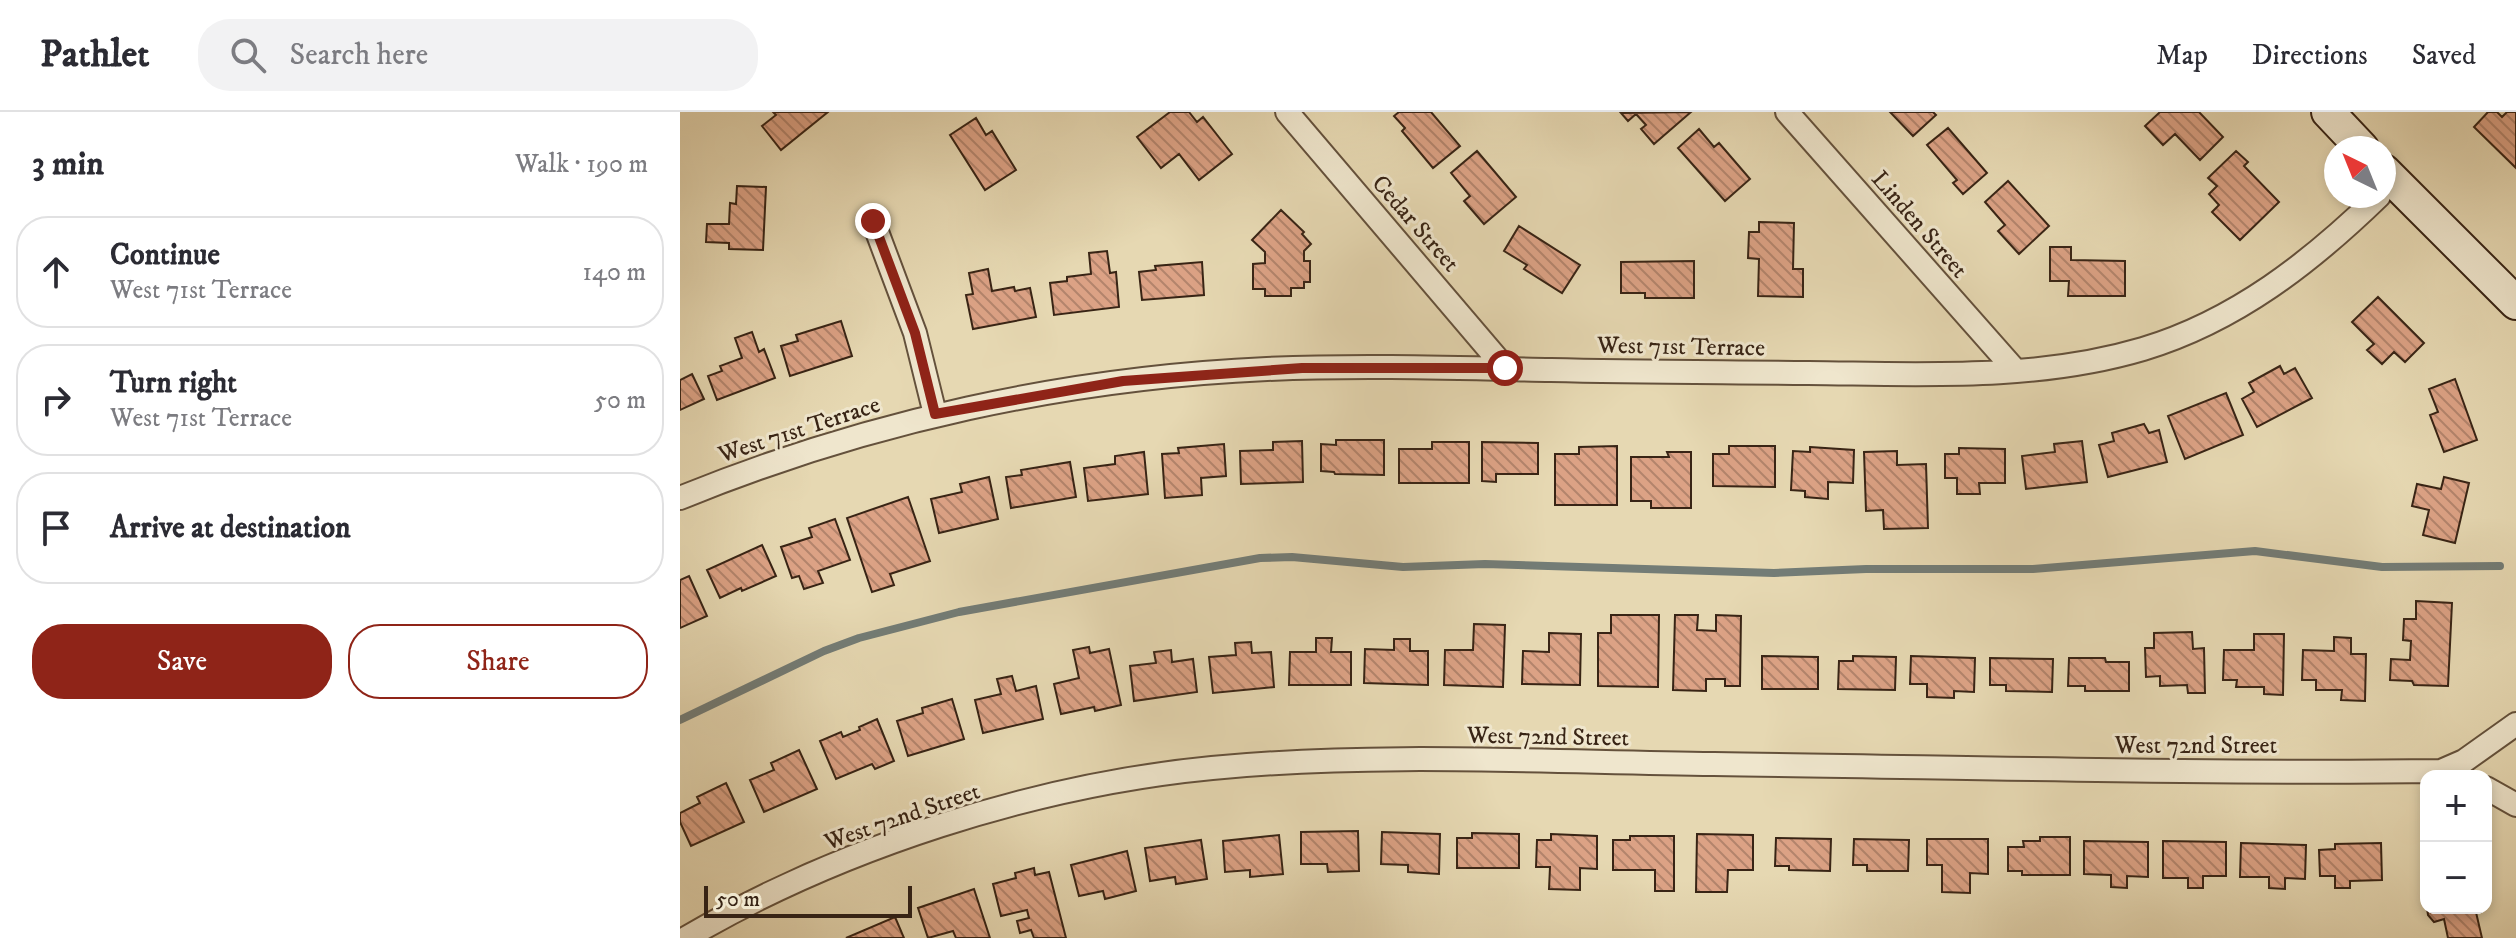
<!DOCTYPE html>
<html lang="en">
<head>
<meta charset="utf-8">
<style>
  :root { --surface:#fff; --page:#f2f2f3; --text:#2b2b33; --muted:#7c7c81; --line:#e1e1e2; --accent:#8f2418 }
  body { margin:0; font-family:"IM FELL DW Pica",serif; background:var(--page); color:var(--text) }
  .controls { position:absolute; right:24px; bottom:24px; display:grid; overflow:hidden; border-radius:16px; box-shadow:0 4px 12px #0003 }
  .controls button { width:72px; height:72px; display:grid; place-items:center; padding:0; border:0; border-bottom:2px solid var(--line); background:var(--surface); color:var(--text); font:40px sans-serif }
  .compass { position:absolute; left:1644px; top:24px; width:72px; height:72px; border-radius:50%; background:var(--surface); box-shadow:0 4px 12px #0003; rotate:317deg }
  .scale { position:absolute; left:24px; bottom:20px; width:208px; box-sizing:border-box; padding-left:8px; border:4px solid #382415; border-top:0; font-size:22px; line-height:28px; white-space:nowrap; color:#382415; -webkit-text-stroke:6px #efe6cd; paint-order:stroke }
  .stop { position:absolute; width:24px; height:24px; margin:-18px; border:6px solid #8f2418; border-radius:50%; background:#fff }
  .stop.end { background:#8f2418; border-color:#fff; box-shadow:0 2px 8px #0008 }
  .list { margin:0; padding:0; list-style:none }
  h2 { display:flex; justify-content:space-between; align-items:center; height:104px; margin:0; padding:0 32px; font-size:34px }
  h2 small { font-size:26px; font-weight:400; color:var(--muted) }
  .list li { display:grid; grid-template-columns:52px 1fr auto; gap:24px; align-items:center; box-sizing:border-box; height:112px; margin:0 16px 16px; padding:0 16px; border:2px solid var(--line); border-radius:32px }
  .list b { display:block; font-size:30px; white-space:nowrap }
  .list p { margin:0; font-size:26px; white-space:nowrap; color:var(--muted) }
  .list em { font-size:26px; font-style:normal; color:var(--muted) }
  .actions { display:flex; gap:16px; padding:24px 32px }
  .actions a { flex:1; padding:18px 0; border:2px solid var(--accent); border-radius:32px; text-align:center; font-size:28px; color:var(--accent) }
  .actions .main { background:var(--accent); color:#fff }
  .icon { flex:none; width:44px; height:44px; fill:none; stroke:currentColor; stroke-width:2; stroke-linecap:round; stroke-linejoin:round }
  .map { position:relative; flex:none; width:1836px; height:826px; overflow:hidden }
  header { display:flex; align-items:center; gap:48px; box-sizing:border-box; height:112px; padding:0 40px; background:var(--surface); border-bottom:2px solid var(--line) }
  header strong { font-size:38px }
  nav { display:flex; gap:44px; margin-inline-start:auto; font-size:28px }
  .search { width:560px; height:72px; background:var(--page); display:flex; align-items:center; gap:20px; box-sizing:border-box; padding:0 28px; border-radius:32px; color:var(--muted); font-size:30px }
  main { display:flex }
  aside { flex:1; background:var(--surface) }
  .map>svg:first-child { display:block }
</style>
</head>
<body>
<header>
<strong>Pathlet</strong>
<div class="search"><svg class="icon" aria-label="search" viewBox="0 0 24 24"><circle cx="10" cy="10" r="6"/><path d="M15 15l6 6"/></svg>Search here</div>
<nav><a>Map</a><a>Directions</a><a>Saved</a></nav>
</header>
<main>
<aside>
<h2>3 min<small>Walk · 190 m</small></h2>
<ul class="list">
<li><svg class="icon" aria-label="ahead" viewBox="0 0 24 24"><path d="M12 20V5M6 11l6-6 6 6"/></svg><div><b>Continue</b><p>West 71st Terrace</p></div><em>140 m</em></li>
<li><svg class="icon" aria-label="right" viewBox="0 0 24 24"><path d="M7 20v-9h11M14 6l5 5-5 5"/></svg><div><b>Turn right</b><p>West 71st Terrace</p></div><em>50 m</em></li>
<li><svg class="icon" aria-label="arrive" viewBox="0 0 24 24"><path d="M6 21V4h12l-3 4 3 4H6"/></svg><div><b>Arrive at destination</b></div></li>
</ul>
<div class="actions"><a class="main">Save</a><a>Share</a></div>
</aside>
<div class="map">
<svg width="1836" height="826" viewBox="0 0 1836 826">
  <defs>
    <pattern id="building-back-hatch" width="6" height="6" patternUnits="userSpaceOnUse" patternTransform="scale(2)"><rect width="6" height="6" fill="#dca285"/><path d="M-1 5l2 2M0 0l6 6M5-1l2 2" fill="none" stroke="#b3846c"/></pattern>
  </defs>
  <rect width="100%" height="100%" fill="#e6d8b2"/>
  <filter id="stains"><feTurbulence type="fractalNoise" baseFrequency=".0025" numOctaves="4"/><feColorMatrix values="0 0 0 0 .2 0 0 0 0 .09 0 0 0 0 .02 0 0 0 .5 -.17"/></filter>
  <radialGradient id="worn" r=".72"><stop offset=".6" stop-color="#630" stop-opacity="0"/><stop offset="1" stop-color="#630" stop-opacity=".3"/></radialGradient>
  <g fill="none" stroke-linecap="round" stroke-linejoin="round">
    <!-- stream -->
    <path stroke="#737c76" stroke-width="8" d="M0 608 144 539 179 526 279 500 580 446 612 445 723 455 805 452 1094 461 1186 457H1353L1575 439 1702 455 1820 454"/>
  </g>
  <!-- building -->
  <path fill="url(#building-back-hatch)" stroke="#382415" stroke-width="2" d="M93 0H148L101 38 82 14 96 3Z
    M490 0H509L517 10 523 5 552 42 519 68 499 42 481 56 457 25Z
    M719 0H751L780 34 753 56 722 19 725 16 714 4Z
    M1011 0 974 32 961 17 966 13 956 2 948 9 941 1Z
    M1210 0H1253L1256 3 1233 24Z
    M1480 0H1519L1543 25 1520 48 1495 22 1483 33 1465 14Z
    M1808 0H1817L1822 5 1827 0H1836V56L1794 15Z
    M296 6 306 23 312 19 336 58 305 78 270 23Z
    M1268 16 1307 61 1283 82 1273 71 1277 68 1247 33Z
    M1019 17 1034 35 1039 31 1070 67 1045 89 998 36Z
    M797 39 836 85 804 112 784 89 790 84 771 61Z
    M1556 39 1568 50 1564 54 1599 90 1560 128 1532 100 1539 93 1529 82 1537 74 1528 66Z
    M1328 69 1369 114 1339 142 1318 119 1325 113 1305 90Z
    M57 74 86 75 83 138 49 137V131L26 130 27 112H49L50 91 56 92Z
    M601 98 624 120 622 122 631 132 624 139V149H630V170H624V176H611V184H585V177H573V152L585 151V140L572 128Z
    M1079 110 1114 111 1113 157H1123V185L1078 184 1079 147 1068 146 1069 120H1079Z
    M839 114 900 153 882 181 844 157 847 153 824 139Z
    M1370 135H1391V148L1445 149V184H1388L1389 169H1370Z
    M427 139 430 161 436 160 439 195 374 203 370 171 387 169V165L411 162 409 141Z
    M1014 149V186H965V181H941V150Z
    M522 150 524 183 462 188 459 160 476 158 475 154Z
    M308 157 312 179 334 175 335 179 350 176 356 205 293 217 286 183 293 182 289 161Z
    M1698 185 1744 231 1725 250 1714 240 1702 252 1687 238 1694 232 1672 210Z
    M161 209 172 244 110 264 101 234 118 229 116 223Z
    M72 220 79 240 84 237 95 266 37 288 28 264 42 259 40 254 62 246 55 226Z
    M1600 254 1604 262 1615 256 1632 286 1577 315 1562 287 1574 280 1569 271Z
    M12 262 24 287 0 298V268Z
    M1775 267 1797 328 1764 340 1750 303 1758 300 1749 277Z
    M1546 281 1563 323 1505 347 1488 304Z
    M1464 312 1469 321 1479 318 1487 350 1428 365 1419 333 1434 329 1432 321Z
    M656 328H704V363L655 362 654 360 641 359V332L656 333Z
    M622 329 623 370 561 372 560 339 593 338V330Z
    M1402 329 1407 370 1346 377 1342 344 1375 340 1374 332Z
    M752 330H789V371H719V337H752Z
    M802 330 858 331V362H816V370L802 369Z
    M544 332 546 364 521 366 522 383 485 386 482 342 499 341 498 336Z
    M937 334V393H875V342H899V335Z
    M1049 334H1095V375L1033 374V342H1049Z
    M1130 335 1174 338 1173 371 1148 370V387L1125 385V379L1111 378 1113 339 1130 340Z
    M1279 336 1325 337V371H1299L1300 382H1277V366H1265V342H1279Z
    M1217 339V353L1246 352 1248 416 1204 417 1203 398 1186 399 1184 340Z
    M464 340 468 382 408 389 404 356 435 352V344Z
    M987 340H1011V396H971V389H951V345H989Z
    M390 350 396 385 331 396 326 365 342 363 341 358Z
    M309 365 318 407 259 421 251 387 282 380 280 372Z
    M1764 365 1789 371 1775 431 1743 423 1749 398 1732 394 1737 372 1761 377Z
    M228 385 250 449 210 462 214 473 192 480 167 406Z
    M155 407 170 448 138 459 143 471 124 477 119 464 112 466 101 435 132 425 129 416Z
    M82 433 96 464 62 479 61 476 40 486 27 458Z
    M9 464 27 504 0 516V468Z
    M1736 489 1772 491 1768 574 1734 573 1732 569 1710 568 1711 547 1730 548 1731 529 1723 528 1724 507H1736Z
    M931 503H979L978 575 918 574V521H931Z
    M995 503H1018L1017 518 1036 519V503L1061 504 1060 574H1045V567H1026V579L993 578Z
    M794 512 825 513 823 575 764 573 765 538H793Z
    M1512 520 1513 537 1524 536 1525 581H1508L1507 573 1480 574V564L1466 565 1465 536H1474V521Z
    M869 521 901 522 900 573 842 572 843 539 869 540Z
    M1574 522H1604L1603 583 1584 582V575H1556L1557 568H1543L1544 538H1574Z
    M1654 525 1671 526V542H1686L1685 589 1661 588 1662 578H1636V568H1622L1623 538 1654 539Z
    M636 526H652L651 540H671V573H609L610 540H636Z
    M714 527H730V539H748V573L684 571 685 537 714 538Z
    M571 530 572 541 591 540 594 575 533 581 529 545 556 543 555 531Z
    M409 535 410 541 429 537 441 593 415 599 414 595 381 602 374 572 399 566 393 538Z
    M491 538 492 550 513 547 517 580 454 589 450 554 476 551 474 540Z
    M1082 544 1138 545V577H1082Z
    M1173 544 1216 545 1215 578 1158 577 1159 549H1173Z
    M1231 544 1295 546 1294 580 1274 579V586L1247 585V572H1230Z
    M1310 546 1373 547 1372 580 1326 579V573H1310Z
    M1389 546H1425L1426 550H1449V579H1405V574H1388Z
    M332 564 336 579 356 574 363 607 303 621 295 588 321 582 317 567Z
    M272 587 284 627 228 644 217 609 243 601 242 596Z
    M197 607 214 649 195 657 192 652 156 667 140 629 161 620 163 625 180 618 179 615Z
    M119 638 137 677 84 700 70 668 94 658 91 651Z
    M46 671 64 710 11 734 0 710V701L20 691 17 685Z
    M678 719 679 759 648 760 647 752H621V720Z
    M702 720 760 722 759 762 728 760V753L701 752Z
    M792 721 839 722V756H777V726H792Z
    M871 722 917 724V757L900 756V778L869 777 870 755H856L857 728H871Z
    M1017 722 1073 723V758H1048L1047 780H1016Z
    M599 723 603 762 570 765V758L545 760 543 729Z
    M950 724H994V779H975V758H933V728H950Z
    M1360 725H1390V763H1342V759H1328V735H1344L1343 729H1360Z
    M1096 726 1151 727 1150 759 1109 758V754H1095Z
    M1174 727 1229 728 1228 759H1187V753H1173Z
    M1247 727H1308V762L1290 761V781L1262 780V753H1247Z
    M521 728 527 767 496 772 495 765 470 769 465 736Z
    M1404 729 1468 730V765L1447 764V776L1431 775V763L1404 762Z
    M1483 729 1546 730V764H1523V776H1508V766H1483Z
    M1561 731 1626 733 1625 767 1605 766V777L1589 776V765H1560Z
    M1701 731 1702 768 1670 769V776H1655V764H1640L1639 738 1655 737V732Z
    M447 739 456 779 425 787 423 779 399 784 391 753Z
    M354 756 355 763 369 760 386 826H354L351 818 340 821 337 809 349 806 347 798 321 804 313 772 336 766 335 761Z
    M294 777 310 826H276L273 819 248 826 238 796Z
    M1747 796H1795L1802 826H1768L1764 807 1754 810 1748 803Z
    M215 805 224 826H166Z"/>
  <g fill="none" stroke-linecap="round" stroke-linejoin="round">
    <defs>
      <path id="minor" d="M607 0 825 256
        M1107 0 1335 258
        M193 109 235 221 255 302
        M0 386C186 310 386 266 587 257 681 253 776 256 871 258 957 260 1042 260 1128 261 1240 262 1355 269 1463 237 1556 209 1631 150 1699 84
        M1761 659 1784 649 1836 612
        M1806 676 1836 693
        M6 826C159 736 355 673 532 656 698 640 867 650 1034 652 1277 655 1519 662 1761 659L1778 664"/>
      <path id="secondary" d="M1648 0 1682 36
        M1704 59 1836 191"/>
    </defs>
    <!-- minor casing -->
    <use href="#minor" stroke="#64513c" stroke-width="26"/>
    <!-- secondary casing -->
    <use href="#secondary" stroke="#382415" stroke-width="36"/>
    <!-- minor -->
    <use href="#minor" stroke="#efe6cd" stroke-width="22"/>
    <!-- secondary -->
    <use href="#secondary" stroke="#efe6cd" stroke-width="32"/>
  </g>
  <g fill="none" stroke-linecap="round" stroke-linejoin="round">
    <!-- route -->
    <path stroke="#8f2418" stroke-width="10" d="M193 109 235 221 255 302 443 269 622 256H825"/>
  </g>
  <g text-anchor="middle" stroke-width="6" stroke-linejoin="round" paint-order="stroke">
    <!-- street labels -->
    <g font-size="24" fill="#382415" stroke="#efe6cd">
      <text transform="translate(736 111) rotate(49)" y="8">Cedar Street</text>
      <text transform="translate(1240 112) rotate(49)" y="8">Linden Street</text>
      <text transform="translate(1001 234) rotate(1)" y="8">West 71st Terrace</text>
      <text transform="translate(119 317) rotate(-18)" y="8">West 71st Terrace</text>
      <text transform="translate(868 624) rotate(1)" y="8">West 72nd Street</text>
      <text x="1516" y="641">West 72nd Street</text>
      <text transform="translate(222 704) rotate(-19)" y="8">West 72nd Street</text>
    </g>
  </g>
  <rect width="100%" height="100%" filter="url(#stains)"/>
  <rect width="100%" height="100%" fill="url(#worn)"/>
</svg>
<div class="controls">
<button>+</button>
<button>−</button>
</div>
<svg class="compass" viewBox="-18 -18 36 36"><path d="M0-13l5 13h-10z" fill="#e53935"/><path d="M0 13l5-13h-10z" fill="#7c7c81"/></svg>
<div class="scale">50 m</div>
<div class="stop" style="left:825px;top:256px"></div>
<div class="stop end" style="left:193px;top:109px"></div>
</div>
</main>
</body>
</html>
